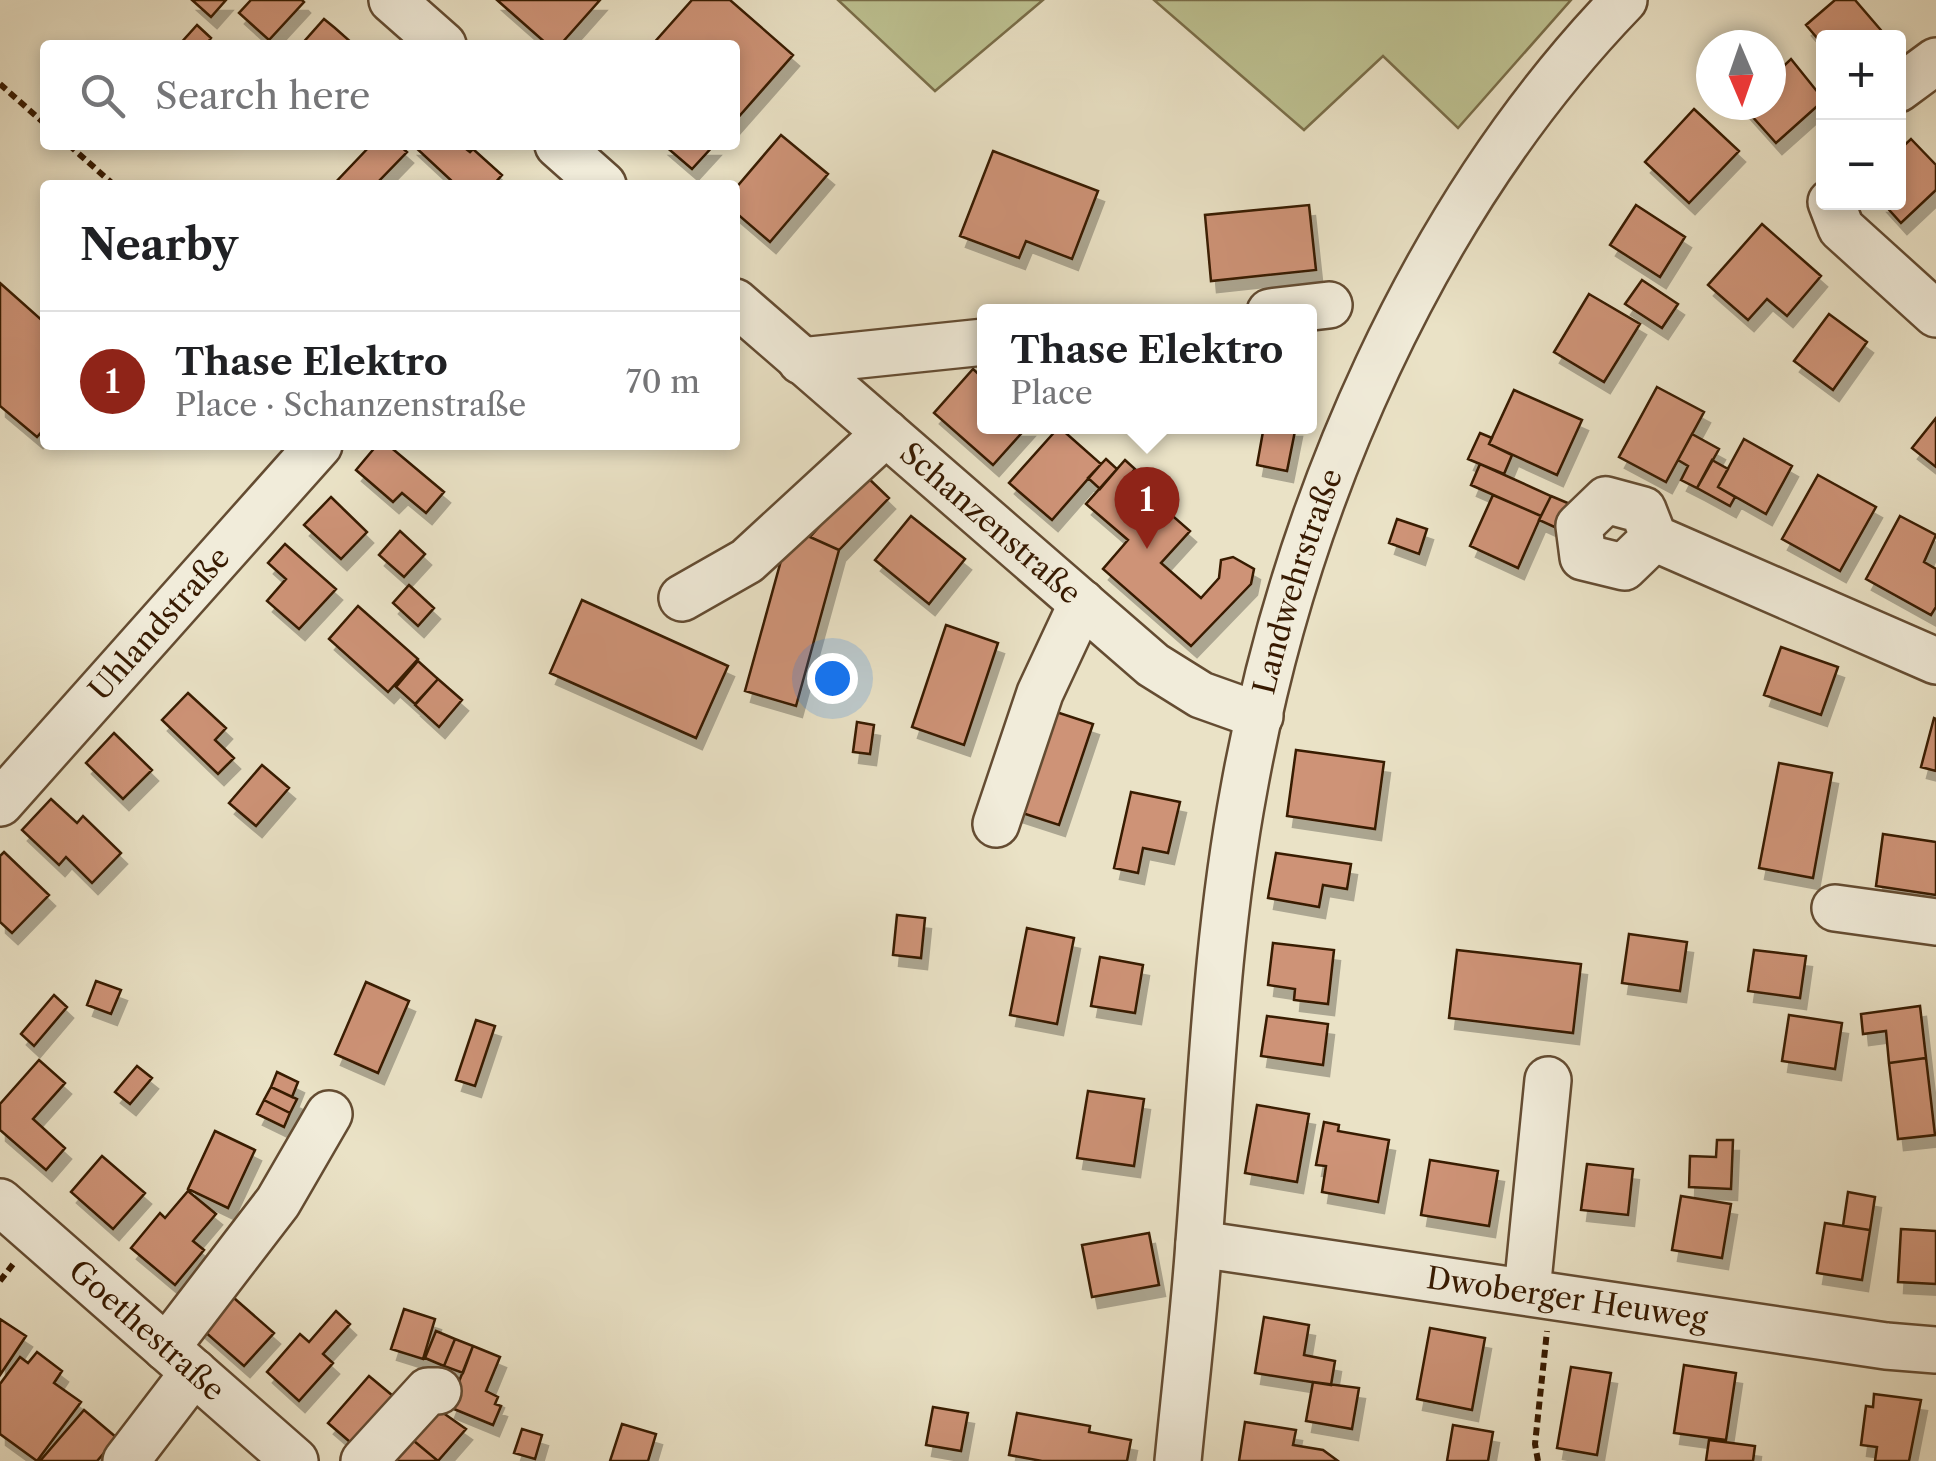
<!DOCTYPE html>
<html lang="en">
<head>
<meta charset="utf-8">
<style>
  :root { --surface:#fff; --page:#f2f2f2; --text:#202124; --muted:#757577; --line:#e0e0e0; --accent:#8f2418 }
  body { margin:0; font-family:"Libre Caslon Text",serif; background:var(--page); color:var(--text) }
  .controls { position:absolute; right:30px; top:30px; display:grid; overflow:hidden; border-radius:10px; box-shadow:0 5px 15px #0003 }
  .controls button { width:90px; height:90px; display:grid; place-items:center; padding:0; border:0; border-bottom:2px solid var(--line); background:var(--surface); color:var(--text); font:50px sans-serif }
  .compass { position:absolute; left:1696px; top:30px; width:90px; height:90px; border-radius:50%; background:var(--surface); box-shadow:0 5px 15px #0003; rotate:178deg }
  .you { position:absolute; left:832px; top:678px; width:35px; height:35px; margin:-25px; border:8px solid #fff; border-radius:50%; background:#1a73e8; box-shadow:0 0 0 15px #1a73e833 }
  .badge { display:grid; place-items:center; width:65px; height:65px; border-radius:50%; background:var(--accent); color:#fff; font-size:32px; font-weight:700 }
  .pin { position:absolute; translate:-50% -82px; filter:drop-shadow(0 2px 5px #0008) }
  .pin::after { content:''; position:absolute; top:52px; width:35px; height:30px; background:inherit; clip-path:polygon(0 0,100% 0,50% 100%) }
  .popup { position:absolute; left:977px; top:304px; width:340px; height:130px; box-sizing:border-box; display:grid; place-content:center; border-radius:10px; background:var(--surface); filter:drop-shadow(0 2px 8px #0005); font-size:32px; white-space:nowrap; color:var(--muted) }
  .popup b { font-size:38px; color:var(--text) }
  .popup::after { content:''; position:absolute; left:50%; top:100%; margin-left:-20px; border:20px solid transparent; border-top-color:var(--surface) }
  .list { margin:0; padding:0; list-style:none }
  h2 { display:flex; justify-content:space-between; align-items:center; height:130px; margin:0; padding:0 40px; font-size:42px }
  h2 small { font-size:32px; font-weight:400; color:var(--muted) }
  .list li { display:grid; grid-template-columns:65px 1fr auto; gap:30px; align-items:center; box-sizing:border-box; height:140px; padding:0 40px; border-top:2px solid var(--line) }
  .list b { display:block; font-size:38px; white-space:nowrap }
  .list p { margin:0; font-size:32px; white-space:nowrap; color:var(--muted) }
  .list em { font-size:32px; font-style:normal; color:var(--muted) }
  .icon { flex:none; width:55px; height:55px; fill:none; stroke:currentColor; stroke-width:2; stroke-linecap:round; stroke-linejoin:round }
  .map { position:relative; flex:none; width:1936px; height:1461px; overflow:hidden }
  .search { position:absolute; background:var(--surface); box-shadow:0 5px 15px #0003; left:40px; top:40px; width:700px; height:110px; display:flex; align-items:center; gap:25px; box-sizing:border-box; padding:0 35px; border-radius:10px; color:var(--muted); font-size:38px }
  .panel { position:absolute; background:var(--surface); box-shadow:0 5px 15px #0003; left:40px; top:180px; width:700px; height:270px; border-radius:10px }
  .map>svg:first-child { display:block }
</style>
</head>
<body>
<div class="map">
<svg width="1936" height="1461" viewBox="0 0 1936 1461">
  <defs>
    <filter id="shadow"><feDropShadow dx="6" dy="11" stdDeviation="0" flood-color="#0004"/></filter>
  </defs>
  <rect width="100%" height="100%" fill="#eae2c6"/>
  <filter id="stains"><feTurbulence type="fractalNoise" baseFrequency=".002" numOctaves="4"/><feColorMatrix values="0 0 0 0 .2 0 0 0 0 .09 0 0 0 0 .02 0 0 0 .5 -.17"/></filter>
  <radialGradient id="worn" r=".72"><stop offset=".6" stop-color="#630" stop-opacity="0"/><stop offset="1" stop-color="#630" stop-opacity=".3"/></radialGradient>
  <!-- green -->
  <path fill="#bdc191" stroke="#7a6e49" stroke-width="2.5" d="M838 0H1043L935 91Z
    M1154 0H1571L1458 128 1383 56 1304 130Z"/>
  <!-- building -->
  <path fill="#ce9377" stroke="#371a01" stroke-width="2.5" filter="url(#shadow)" d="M192 0H226L211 17Z
    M251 0H302L304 2 269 40 239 13Z
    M497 0H600L560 45H548Z
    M692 0H730L793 55 735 121V45H652Z
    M1835 0H1855L1886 36 1824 38V46L1806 25Z
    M324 19 335 28 352 43 301 45Z
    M197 25 211 38 206 45H179Z
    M1791 59 1824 100 1776 143 1742 105H1771V78Z
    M1694 109 1739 151 1689 203 1645 162Z
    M781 135 828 174 770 242 735 212V189Z
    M1911 139 1936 165V190L1901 223 1882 202H1898V151Z
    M371 145H399L407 152 375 185H333Z
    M413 145H461L470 152 473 149 502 175 493 185H456Z
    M664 145H714L692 169Z
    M993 151 1098 191 1072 259 1026 241 1019 258 960 236Z
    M1309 205 1316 270 1211 281 1205 215Z
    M1636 205 1685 237 1660 277 1610 245Z
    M1762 224 1821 276 1787 316 1767 299 1748 320 1708 285Z
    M1642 280 1678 304 1662 328 1625 304Z
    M0 283 45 323V428L37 437 0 406Z
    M1589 294 1640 324 1604 382 1554 352Z
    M1829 314 1867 342 1833 390 1794 361Z
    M973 369 984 379V426H1028L993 465 934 413Z
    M1657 387 1704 412 1666 482 1619 457Z
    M1514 390 1582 420 1557 475 1489 444Z
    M1936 418V467L1912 448Z
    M1264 426H1296L1287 471 1257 465Z
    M1059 427 1101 464 1052 520 1009 483Z
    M1480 433 1492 438 1489 444 1512 455 1504 474 1468 459Z
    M1692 434 1719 449 1697 488 1681 480 1688 466 1678 460Z
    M1744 439 1792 466 1766 514 1718 487Z
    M377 445H388L444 492 426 513 402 493 393 502 356 470Z
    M1106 459 1117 469 1100 489 1088 478Z
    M1125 460 1135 469 1128 477 1190 531 1161 563 1201 598 1219 578 1221 560 1233 557 1254 569 1251 584 1191 646 1103 569 1128 540 1086 504Z
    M1712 460 1728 469 1718 487 1735 497 1730 506 1697 488Z
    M1480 464 1551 496 1541 516 1471 485Z
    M865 475 889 498 839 550 810 537Z
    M1818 475 1876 507 1840 571 1782 539Z
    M1493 495 1541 516 1518 568 1470 546Z
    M1551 496 1570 504 1559 529 1539 520Z
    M331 497 367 532 341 559 304 525Z
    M911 516 965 559 929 604 875 560Z
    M1900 516 1936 535 1924 562 1936 569V607L1931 615 1866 579Z
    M1397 519 1427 529 1419 554 1389 543Z
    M790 528 839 550 796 706 745 691Z
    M400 531 425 554 404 577 379 555Z
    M285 544 336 589 299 629 267 601 286 579 268 563Z
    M409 585 434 608 418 626 393 603Z
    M582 600 728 666 696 738 550 673Z
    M358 606 418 659 388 692 329 639Z
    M946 625 998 643 964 745 912 727Z
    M1781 647 1838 667 1821 715 1764 695Z
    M418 661 438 679 415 704 396 687Z
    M438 679 462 700 439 727 415 705Z
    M188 693 226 728 215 740 234 758 218 774 162 720Z
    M1041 707 1093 724 1059 825 1007 808Z
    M1934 718 1936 719V771L1921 767Z
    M857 722 874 725 870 754 853 752Z
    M114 733 152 770 123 799 86 763Z
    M1296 750 1384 762 1375 829 1287 816Z
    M1779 763 1832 773 1813 878 1759 868Z
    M262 765 289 788 256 826 229 803Z
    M1131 792 1180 802 1168 853 1143 848 1138 873 1114 868Z
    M51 799 77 823 83 816 121 853 92 883 66 857 59 865 22 830Z
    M1883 834 1936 842V895L1876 886Z
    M4 852 49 895 12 933 0 922V856Z
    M1276 853 1351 864 1347 889 1323 885 1319 907 1268 898Z
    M897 915 925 918 921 958 893 955Z
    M1027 928 1074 938 1057 1024 1010 1015Z
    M1629 934 1687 942 1680 991 1622 983Z
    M1273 943 1334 950 1328 1004 1294 1000 1295 989 1268 985Z
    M1457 950 1581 964 1573 1033 1449 1018Z
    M1754 950 1806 956 1800 998 1748 991Z
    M1100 957 1143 965 1135 1013 1091 1006Z
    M96 981 121 990 111 1014 87 1005Z
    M366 982 409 1001 378 1073 335 1054Z
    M54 995 67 1007 34 1046 21 1034Z
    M1920 1006 1926 1058 1889 1063 1886 1031 1863 1034 1861 1014Z
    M1789 1015 1842 1023 1835 1069 1782 1061Z
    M1267 1016 1328 1024 1323 1065 1261 1056Z
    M476 1020 495 1026 475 1086 456 1080Z
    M1926 1058 1935 1135 1898 1139 1889 1063Z
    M39 1060 65 1083 33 1119 65 1148 46 1170 0 1130V1104Z
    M137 1066 152 1078 130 1104 115 1092Z
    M277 1072 298 1082 292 1097 271 1087Z
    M271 1087 297 1099 290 1113 264 1100Z
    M1088 1091 1144 1099 1134 1166 1077 1158Z
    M264 1100 290 1113 284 1127 257 1114Z
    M1257 1105 1309 1114 1297 1182 1245 1173Z
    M1324 1122 1339 1125 1338 1131 1389 1140 1378 1202 1322 1192 1326 1166 1316 1165Z
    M215 1131 255 1150 228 1208 188 1189Z
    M1717 1140H1733L1731 1189 1689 1187 1690 1156 1716 1157Z
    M102 1156 145 1193 113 1229 71 1192Z
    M1430 1160 1498 1171 1489 1226 1421 1215Z
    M1587 1164 1633 1169 1628 1215 1581 1210Z
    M188 1191 216 1214 193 1241 204 1250 175 1285 131 1248 160 1213 165 1218Z
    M1848 1192 1875 1197 1870 1230 1843 1226Z
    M1681 1196 1731 1204 1722 1258 1672 1250Z
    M1825 1223 1870 1230 1862 1280 1817 1273Z
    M1901 1229 1936 1231V1284L1898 1282Z
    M1149 1233 1159 1285 1092 1297 1082 1245Z
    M226 1291 274 1333 244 1366 196 1324Z
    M404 1309 435 1319 423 1359 391 1349Z
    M336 1311 350 1324 323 1354 333 1363 299 1401 267 1372 300 1334 309 1342Z
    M1264 1317 1309 1325 1304 1355 1335 1361 1331 1385 1255 1373Z
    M0 1319 26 1336 0 1375Z
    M1430 1328 1485 1338 1472 1410 1417 1399Z
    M436 1331 455 1339 444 1366 425 1358Z
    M455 1339 473 1346 463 1373 444 1366Z
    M473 1346 500 1357 486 1391 498 1397 495 1404 501 1406 493 1425 449 1407Z
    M37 1352 62 1371 54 1383 81 1402 37 1461 0 1434V1384L20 1357 28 1363Z
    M1684 1365 1736 1373 1726 1440 1674 1433Z
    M1571 1367 1611 1373 1597 1455 1557 1448Z
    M369 1376 399 1401 357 1448 328 1423Z
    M1313 1382 1359 1388 1352 1429 1306 1421Z
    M1874 1394 1921 1400 1909 1461H1875L1877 1447 1861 1445 1866 1406 1873 1407Z
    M933 1407 968 1413 961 1451 926 1445Z
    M84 1410 117 1438 97 1461H40Z
    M439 1410 466 1429 438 1461 408 1436Z
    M1017 1413 1090 1426 1089 1432 1131 1440 1127 1461H1042L1009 1455Z
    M1245 1422 1296 1430 1293 1445 1323 1450 1338 1461H1239Z
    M622 1424 656 1434 648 1461H610Z
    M1453 1425 1493 1432 1488 1461H1447Z
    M522 1429 542 1435 535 1459 514 1453Z
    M408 1436 438 1461H387Z
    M1709 1440 1755 1446 1753 1461H1706Z"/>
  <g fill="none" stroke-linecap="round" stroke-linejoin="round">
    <defs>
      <g id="minor">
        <path d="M392 0 443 45"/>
        <path d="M1898 89 1936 61"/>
        <path d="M558 145 603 185"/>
        <path d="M1831 202 1841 228 1936 314"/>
        <path id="s1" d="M735 302 1153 665 1201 695 1260 716"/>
        <path d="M1270 312 1329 305"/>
        <path d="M801 361 984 342"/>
        <path d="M1654 538 1624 567 1583 557 1579 526 1606 500 1643 510 1654 538 1936 661"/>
        <path d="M682 598 747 561 886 433"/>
        <path id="s2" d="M0 803 319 445"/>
        <path d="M996 824 1040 693 1082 603"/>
        <path d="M1835 908 1936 922"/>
        <path id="s3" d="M0 1202 295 1461"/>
        <path id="s4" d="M1199 1244 1886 1346 1936 1350"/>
        <path d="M1527 1291 1548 1080"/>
        <path d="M166 1348 278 1202 329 1114"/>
        <path d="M126 1461 194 1372"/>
        <path d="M364 1461 428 1391H438"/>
        <path id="s5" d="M1178 1461C1185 1388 1194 1315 1199 1242 1211 1090 1216 939 1244 789 1295 505 1423 208 1624 0"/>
      </g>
    </defs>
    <!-- minor casing -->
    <use href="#minor" stroke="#644c32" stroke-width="50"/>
    <!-- path -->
    <path stroke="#371a01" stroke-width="6" stroke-dasharray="8 5" stroke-linecap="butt" d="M0 84 45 124
      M69 145 114 185
      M0 1281 14 1263
      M1538 1461 1535 1444 1547 1331"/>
    <!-- minor -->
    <use href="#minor" stroke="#f1ecda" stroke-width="45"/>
  </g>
  <g text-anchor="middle" stroke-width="8" stroke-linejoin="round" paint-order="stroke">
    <!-- street labels -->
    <g font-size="30" fill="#371a01" stroke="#f1ecda">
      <text dy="10" stroke="none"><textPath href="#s1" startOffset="338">Schanzenstraße</textPath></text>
      <text dy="10" stroke="none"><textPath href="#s5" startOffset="890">Landwehrstraße</textPath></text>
      <text dy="10" stroke="none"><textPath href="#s2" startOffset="240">Uhlandstraße</textPath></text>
      <text dy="10" stroke="none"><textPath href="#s4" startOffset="372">Dwoberger Heuweg</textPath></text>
      <text dy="10" stroke="none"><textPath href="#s3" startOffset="195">Goethestraße</textPath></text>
    </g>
  </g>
  <rect width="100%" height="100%" filter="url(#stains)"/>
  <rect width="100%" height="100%" fill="url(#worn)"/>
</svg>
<div class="controls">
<button>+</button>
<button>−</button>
</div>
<svg class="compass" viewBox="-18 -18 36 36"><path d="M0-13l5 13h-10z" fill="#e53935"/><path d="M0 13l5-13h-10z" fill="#757577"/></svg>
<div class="you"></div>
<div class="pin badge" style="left:1147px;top:549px">1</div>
<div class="popup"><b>Thase Elektro</b>Place</div>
<div class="search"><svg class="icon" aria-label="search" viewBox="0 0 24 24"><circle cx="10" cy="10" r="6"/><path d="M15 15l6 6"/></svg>Search here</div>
<section class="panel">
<h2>Nearby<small></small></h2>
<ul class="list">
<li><span class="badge">1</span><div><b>Thase Elektro</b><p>Place · Schanzenstraße</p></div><em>70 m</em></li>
</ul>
</section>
</div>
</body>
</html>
